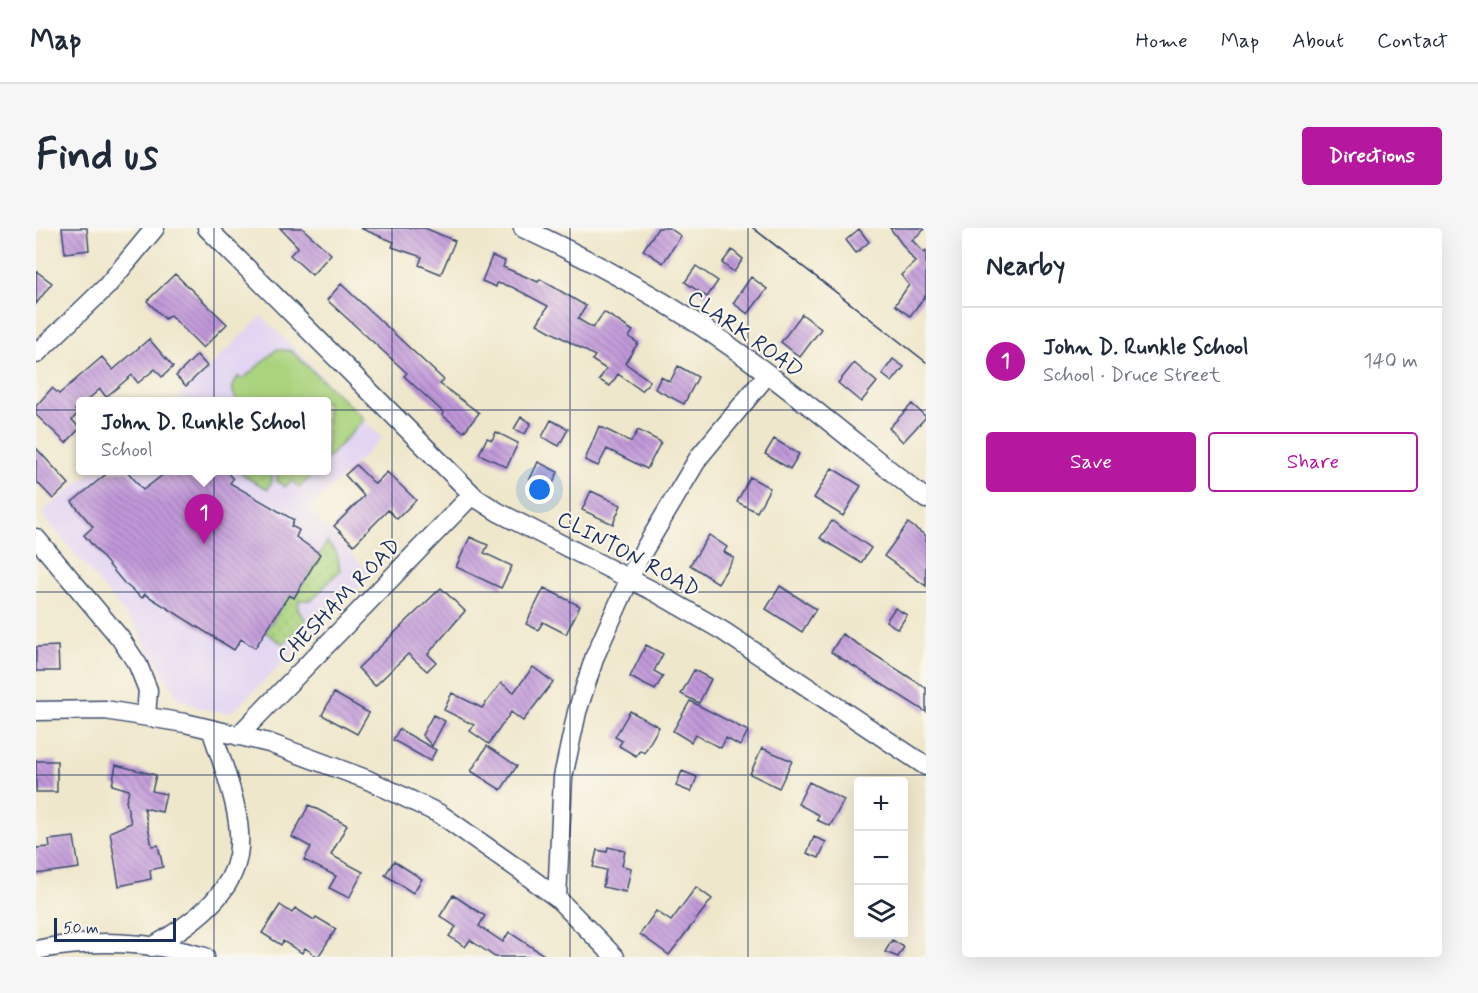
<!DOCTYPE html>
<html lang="en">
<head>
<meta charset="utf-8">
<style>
  :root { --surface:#fff; --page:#f6f6f7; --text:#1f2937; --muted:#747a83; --line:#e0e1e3; --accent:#b5179e }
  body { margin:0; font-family:Mynerve,sans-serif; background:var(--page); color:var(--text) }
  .controls { position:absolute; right:18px; bottom:18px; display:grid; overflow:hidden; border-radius:6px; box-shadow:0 6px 24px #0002 }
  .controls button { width:54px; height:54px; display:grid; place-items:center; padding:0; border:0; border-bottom:2px solid var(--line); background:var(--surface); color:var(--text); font:30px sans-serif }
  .scale { position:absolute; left:18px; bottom:15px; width:122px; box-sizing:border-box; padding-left:6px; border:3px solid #1b2f5e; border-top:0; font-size:16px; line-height:21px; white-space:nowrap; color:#1b2f5e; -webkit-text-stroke:4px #fbf7ec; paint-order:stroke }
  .you { position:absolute; left:504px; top:262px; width:21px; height:21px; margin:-15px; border:4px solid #fff; border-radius:50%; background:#1a73e8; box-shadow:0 0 0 9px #1a73e833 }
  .badge { display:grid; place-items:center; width:39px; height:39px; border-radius:50%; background:var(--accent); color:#fff; font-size:20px; font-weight:700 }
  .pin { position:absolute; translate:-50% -50px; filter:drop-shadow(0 2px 3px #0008) }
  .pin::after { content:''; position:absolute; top:32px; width:21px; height:18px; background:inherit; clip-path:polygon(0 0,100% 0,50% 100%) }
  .popup { position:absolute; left:40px; top:169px; width:255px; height:78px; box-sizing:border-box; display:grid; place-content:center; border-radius:6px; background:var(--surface); filter:drop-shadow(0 2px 4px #0005); font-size:20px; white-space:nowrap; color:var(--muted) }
  .popup b { font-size:22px; color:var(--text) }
  .popup::after { content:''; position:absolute; left:50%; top:100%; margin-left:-12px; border:12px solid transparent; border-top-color:var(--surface) }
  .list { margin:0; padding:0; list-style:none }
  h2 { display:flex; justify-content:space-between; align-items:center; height:78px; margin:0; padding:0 24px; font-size:26px }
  h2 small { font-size:20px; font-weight:400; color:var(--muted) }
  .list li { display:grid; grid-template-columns:39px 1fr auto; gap:18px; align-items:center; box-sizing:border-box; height:108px; padding:0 24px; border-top:2px solid var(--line) }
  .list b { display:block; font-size:22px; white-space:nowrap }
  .list p { margin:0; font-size:20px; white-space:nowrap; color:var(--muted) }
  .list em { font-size:20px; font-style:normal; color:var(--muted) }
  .actions { display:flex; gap:12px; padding:18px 24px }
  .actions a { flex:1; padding:14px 0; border:2px solid var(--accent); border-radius:6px; text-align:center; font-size:21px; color:var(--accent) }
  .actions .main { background:var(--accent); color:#fff }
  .icon { flex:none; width:33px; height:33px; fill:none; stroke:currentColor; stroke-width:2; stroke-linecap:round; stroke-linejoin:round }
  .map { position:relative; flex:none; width:890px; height:729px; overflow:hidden; border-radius:6px }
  header { display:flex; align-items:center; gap:36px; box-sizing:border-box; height:84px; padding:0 30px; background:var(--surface); border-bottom:2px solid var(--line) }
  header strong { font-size:28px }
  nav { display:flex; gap:33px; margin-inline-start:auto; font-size:21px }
  .intro { display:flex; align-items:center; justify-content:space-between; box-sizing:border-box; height:144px; padding:0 36px }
  h1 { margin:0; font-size:42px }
  .button { padding:15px 27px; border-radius:6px; background:var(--accent); color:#fff; font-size:21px; font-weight:700 }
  main { display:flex; gap:36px; padding:0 36px }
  aside { flex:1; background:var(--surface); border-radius:6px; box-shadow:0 6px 24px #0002 }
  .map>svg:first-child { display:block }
</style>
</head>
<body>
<header>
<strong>Map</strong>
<nav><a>Home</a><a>Map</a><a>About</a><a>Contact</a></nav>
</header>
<div class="intro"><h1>Find us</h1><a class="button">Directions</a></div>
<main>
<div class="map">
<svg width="890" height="729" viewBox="0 0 890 729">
  <defs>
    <pattern id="park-dots" width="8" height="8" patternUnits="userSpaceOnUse" patternTransform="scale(1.5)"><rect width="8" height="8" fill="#aad37e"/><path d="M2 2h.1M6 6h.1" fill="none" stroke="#92b56f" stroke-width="1.8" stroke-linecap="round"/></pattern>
    <pattern id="building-back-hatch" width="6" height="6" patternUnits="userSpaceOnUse" patternTransform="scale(1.5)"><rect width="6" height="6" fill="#c198d9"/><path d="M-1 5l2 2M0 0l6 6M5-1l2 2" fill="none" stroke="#9c7cb3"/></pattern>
  </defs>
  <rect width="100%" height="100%" fill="#fbf7ec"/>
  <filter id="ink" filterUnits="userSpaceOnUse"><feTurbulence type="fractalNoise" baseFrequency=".0167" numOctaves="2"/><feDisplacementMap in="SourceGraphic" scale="12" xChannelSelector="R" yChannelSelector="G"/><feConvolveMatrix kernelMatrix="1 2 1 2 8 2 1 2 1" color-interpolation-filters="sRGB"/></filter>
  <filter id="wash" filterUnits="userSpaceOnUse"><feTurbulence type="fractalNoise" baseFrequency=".008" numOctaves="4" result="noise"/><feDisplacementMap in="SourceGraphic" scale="24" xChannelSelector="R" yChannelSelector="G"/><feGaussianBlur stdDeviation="1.35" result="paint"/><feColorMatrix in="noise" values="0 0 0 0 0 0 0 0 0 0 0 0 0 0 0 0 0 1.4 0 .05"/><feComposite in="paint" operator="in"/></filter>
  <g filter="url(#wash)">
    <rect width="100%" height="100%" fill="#efe7cb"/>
    <!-- built -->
    <path fill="#e2d4f3" d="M226 88 346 210 273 281 335 347 200 481 191 485 163 480 143 470 108 416 104 404 5 285 57 243 291 242V174L138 173Z"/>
    <!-- grass -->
    <path fill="#aad37e" stroke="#62816e" stroke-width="1.5" d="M241 121 255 123 328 191 291 231V174L202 173C195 165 195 158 202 149L207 151Z
      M241 243V242L280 243 264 259 255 253 249 259 241 253Z"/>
    <!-- park -->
    <path fill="url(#park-dots)" stroke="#62816e" stroke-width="1.5" d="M203 243H236V253L232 261 213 251Z
      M291 314 301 325 304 342 276 372H263L262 382 270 392 247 416 229 404 253 367 259 370Z"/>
    <g id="blocks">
      <!-- building -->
      <path fill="url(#building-back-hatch)" d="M26 0H51L53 22 29 25Z
        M244 0H266L295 26 276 47 254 27 262 19Z
        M324 0H389L419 13 405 46 383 37 386 29 356 19 358 14Z
        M622 0H633L645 8 627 35 607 22Z
        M854 0H890L876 12 888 25 890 23V67L874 88 859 77 873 57 865 47 879 34Z
        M823 1 833 14 820 25 810 12Z
        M696 22 707 31 698 44 686 35Z
        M456 28 469 33 467 39 502 54 504 51 550 78 542 91 557 100 568 84 597 103 593 109 602 115 589 135 614 153 606 163 582 146 574 158 563 152 570 141 556 132 559 128 501 96 512 78 476 59 461 55 460 59 446 53Z
        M660 38 682 53 671 69 649 54Z
        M0 43 16 55 0 76Z
        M139 46 191 96 167 120 134 87 129 91 111 73Z
        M715 49 731 61 712 86 697 75Z
        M305 56 408 152 404 156 443 185 428 204 406 187 408 185 368 148 371 145 291 72Z
        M766 86 785 101 764 129 745 114Z
        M113 111 137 139 126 149 119 141 102 155 96 147 70 169 64 161 49 174H45L39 182 42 185 36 192 44 200 30 215 0 187V178L16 160 23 166 66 129 77 142Z
        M161 127 171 138 150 158 140 148Z
        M857 131 868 139 856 154 846 146Z
        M818 135 841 154 825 174 802 155Z
        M642 138 662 149 648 176 619 161 625 149 634 154Z
        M876 176 890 189 867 214 853 200Z
        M485 189 495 195 489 206 478 201Z
        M515 192 532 201 523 218 506 209Z
        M563 198 595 214 602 202 625 214 611 241 571 221 562 238 549 232Z
        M460 204 482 215 471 239 443 226 451 210 456 212Z
        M738 211 763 226 754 241 729 226Z
        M0 220 33 256 17 271 0 253Z
        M502 234 522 244 513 264 492 255Z
        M320 237 339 256 351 244 380 272 361 291 352 282 318 317 298 298 328 268 309 247Z
        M796 240 825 258 807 288 778 270Z
        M74 243H91L107 262 132 243H190L197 251 194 255 258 292 255 298 263 302 260 309 284 326 258 370 253 367 219 420 205 411 198 422 109 366 106 370 88 355 48 307 57 299 36 274Z
        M714 249 734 260 721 284 701 274Z
        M555 263 585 277 577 296 546 282Z
        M796 293 835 320 825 335 784 310Z
        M872 295 890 308V358L848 328Z
        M673 307 691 319 688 324 698 330 682 355 654 337Z
        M434 309 452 317 448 325 476 338 465 360 420 339Z
        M744 358 780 381 766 404 730 381Z
        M405 360 429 383 392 426 400 434 391 443 372 426 339 458 322 440Z
        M508 360 544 378 530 406 507 394 502 402 490 396Z
        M859 380 871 387 862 401 850 393Z
        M806 406 890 460V484L795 424Z
        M610 417 627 426 618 443 627 448 619 462 594 449Z
        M22 418 23 443H0V419Z
        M497 439 517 454 487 493 475 484 453 516 434 503 438 497 408 482 416 465 446 480 465 455 478 464Z
        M658 442 675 451 663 475 645 466Z
        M298 465 333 485 321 506 286 487Z
        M654 473 712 503 704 518 690 510 685 520 659 507 655 514 637 503Z
        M594 483 623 499 608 525 604 522 600 528 583 518 586 513 579 509Z
        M397 487 409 493 396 518 386 507Z
        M363 501 400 522 394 533 357 512Z
        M451 518 481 538 465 562 435 543Z
        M726 520 756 533 743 560 714 546Z
        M0 533H21V564H0Z
        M80 537 120 547 116 563 130 566 126 584 108 580 116 618 122 617 127 639 114 642 115 651 83 658 74 604 95 595 90 573 93 562 76 557Z
        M646 543 661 549 655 564 640 558Z
        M773 554 808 572 794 598 781 592 783 587 762 576Z
        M273 577 311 597 295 627 327 644 313 670 293 660 300 648 268 632 275 619 256 609Z
        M38 609 43 640 0 646V620L14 619 13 612Z
        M778 609 790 614 783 630 771 625Z
        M572 619 589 623 586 638 595 640 590 664 567 659 570 642 557 639 561 622 571 624Z
        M358 633 386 651 377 665 349 647Z
        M660 659 676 671 633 727 604 706 620 683 635 693Z
        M417 667 449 688 443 698 467 714 473 704 511 729H459L434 712 429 719 413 708 420 699 404 688Z
        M244 677 256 685 259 680 278 692 280 689 300 701 282 729 269 720 266 725 247 713 245 717 226 705Z
        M856 712 868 719 862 729 849 724Z"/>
    </g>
  </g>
  <g filter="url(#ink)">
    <use href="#blocks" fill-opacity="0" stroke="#3b4b6e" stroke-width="1.5"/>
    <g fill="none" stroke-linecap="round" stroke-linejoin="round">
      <defs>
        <path id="minor" d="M171 0 440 270 462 284 619 364 687 403 890 538
          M487 0C542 26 599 56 651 89 735 143 812 210 890 271
          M0 126 70 59 119 0
          M0 310 84 410 102 437 112 462 110 488
          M0 483 69 482 149 495 233 515 330 551 404 586 485 643 521 670 579 729
          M202 508 436 267
          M521 670 527 549 541 484 559 428 602 332 663 229 731 147
          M116 719C229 653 213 611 175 501
          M0 722C55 711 115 713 169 729"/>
      </defs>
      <!-- minor casing -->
      <use href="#minor" stroke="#3b4b6e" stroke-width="21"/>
      <!-- minor -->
      <use href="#minor" stroke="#fff" stroke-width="18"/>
      <!-- tram -->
      <path stroke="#1b2f5e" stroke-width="1.5" d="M717 0 890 134"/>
    </g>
  </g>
  <!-- grid -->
  <path fill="none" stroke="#1b2f5e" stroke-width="1.5" stroke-opacity="0.55" d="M178 0V729M356 0V729M534 0V729M712 0V729M0 182H890M0 364H890M0 547H890"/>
  <g text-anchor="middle" stroke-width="4.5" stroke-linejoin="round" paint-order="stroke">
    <!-- street labels -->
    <g font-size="22" fill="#1b2f5e" stroke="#fbf7ec">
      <text transform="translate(710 105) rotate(35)" y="8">CLARK ROAD</text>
      <text transform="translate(593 325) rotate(28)" y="8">CLINTON ROAD</text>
      <text transform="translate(302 372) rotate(-46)" y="8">CHESHAM ROAD</text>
    </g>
  </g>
</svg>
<div class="controls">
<button>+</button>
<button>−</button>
<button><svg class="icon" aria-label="layers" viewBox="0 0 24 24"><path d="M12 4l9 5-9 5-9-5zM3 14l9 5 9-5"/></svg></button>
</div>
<div class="scale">50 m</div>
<div class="you"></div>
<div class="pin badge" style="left:168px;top:316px">1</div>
<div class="popup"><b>John D. Runkle School</b>School</div>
</div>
<aside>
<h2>Nearby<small></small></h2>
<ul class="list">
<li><span class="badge">1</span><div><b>John D. Runkle School</b><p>School · Druce Street</p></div><em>140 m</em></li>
</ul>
<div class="actions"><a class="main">Save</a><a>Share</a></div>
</aside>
</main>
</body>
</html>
